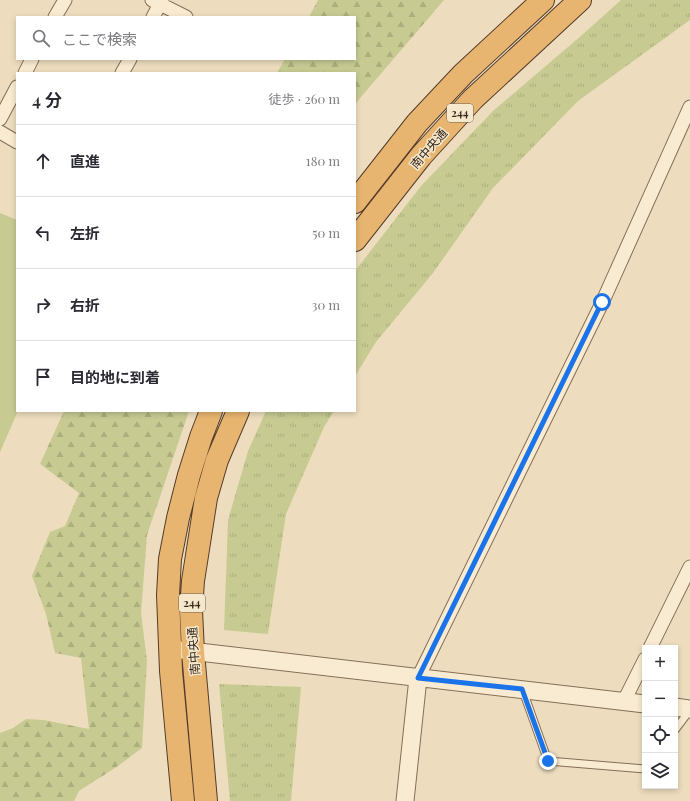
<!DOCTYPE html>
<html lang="ja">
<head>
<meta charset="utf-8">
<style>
  :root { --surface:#fff; --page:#f7f7f7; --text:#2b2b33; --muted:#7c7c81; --line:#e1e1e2 }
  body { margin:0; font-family:"Playfair Display","Noto Sans JP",serif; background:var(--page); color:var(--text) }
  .controls { position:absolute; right:12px; bottom:12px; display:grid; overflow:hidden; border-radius:0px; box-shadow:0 2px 6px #0003 }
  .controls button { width:36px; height:36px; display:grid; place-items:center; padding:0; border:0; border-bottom:1px solid var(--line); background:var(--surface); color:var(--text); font:20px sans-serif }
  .stop { position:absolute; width:12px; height:12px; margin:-9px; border:3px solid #1a73e8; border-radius:50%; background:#fff }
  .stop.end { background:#1a73e8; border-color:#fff; box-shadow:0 1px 4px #0008 }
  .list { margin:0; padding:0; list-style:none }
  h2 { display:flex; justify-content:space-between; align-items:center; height:52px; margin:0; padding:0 16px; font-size:17px }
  h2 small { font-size:13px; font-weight:400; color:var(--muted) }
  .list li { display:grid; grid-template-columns:26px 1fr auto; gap:12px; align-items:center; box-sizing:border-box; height:72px; padding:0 16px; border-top:1px solid var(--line) }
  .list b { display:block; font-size:15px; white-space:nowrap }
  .list em { font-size:13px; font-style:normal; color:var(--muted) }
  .icon { flex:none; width:22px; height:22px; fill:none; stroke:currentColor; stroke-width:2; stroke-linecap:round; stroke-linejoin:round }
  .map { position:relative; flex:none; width:690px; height:801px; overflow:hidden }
  .search { position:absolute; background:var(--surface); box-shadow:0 2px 6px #0003; left:16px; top:16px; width:340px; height:44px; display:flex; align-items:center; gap:10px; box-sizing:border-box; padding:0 14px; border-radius:0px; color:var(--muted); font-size:15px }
  .panel { position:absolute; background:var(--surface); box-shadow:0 2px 6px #0003; left:16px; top:72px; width:340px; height:340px; border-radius:0px }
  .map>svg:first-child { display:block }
</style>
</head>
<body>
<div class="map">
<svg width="690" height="801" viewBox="0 0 690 801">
  <defs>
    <pattern id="forest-firs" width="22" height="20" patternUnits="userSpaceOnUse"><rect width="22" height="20" fill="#c7cb92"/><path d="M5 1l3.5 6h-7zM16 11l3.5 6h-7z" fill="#acae7d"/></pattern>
    <pattern id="park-tufts" width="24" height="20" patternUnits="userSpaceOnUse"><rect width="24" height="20" fill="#c7cb92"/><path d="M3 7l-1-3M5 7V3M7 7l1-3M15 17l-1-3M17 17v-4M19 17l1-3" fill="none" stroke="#acae7d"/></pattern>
  </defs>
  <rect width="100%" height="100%" fill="#edddbe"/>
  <!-- forest -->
  <path fill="url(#forest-firs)" d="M318 0H444L355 104V73H277L285 59H355V17H309Z
    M64 411H189L147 535 141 613 147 661 142 748 118 766 79 791 74 801H0V733L13 728 26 719 44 720 89 729 81 658 55 653 46 614 32 576 50 532 65 526 79 493 40 464Z"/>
  <!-- park -->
  <path fill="url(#park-tufts)" d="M621 0H690V20L578 101 493 188 433 273 376 342 355 376V271L421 186 493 111 582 35Z
    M266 411H334L324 427 286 514 268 634 224 630 228 520 248 451Z
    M219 684 301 687 291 801H230Z"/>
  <!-- pitch -->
  <path fill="#c7cb92" d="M0 213 17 220V411H18L0 452Z"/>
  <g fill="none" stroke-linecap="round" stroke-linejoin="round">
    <defs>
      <path id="service" d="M523 691 548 761 645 769
        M675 730 690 710"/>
      <path id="minor" d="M152 0 186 17
        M55 17 65 0
        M153 17 162 0
        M25 73 32 59
        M122 73 130 59
        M0 119 17 87
        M0 132 17 142
        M650 648 690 567
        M418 678 602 303 690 107
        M624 701 645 659"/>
      <path id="tertiary" d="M182 650 645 704
        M675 707 690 709
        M405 801 418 678"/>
      <path id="trunk" d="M355 202 417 123 463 74 543 0
        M355 240 421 156 473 99 580 0
        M183 801 171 671 168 595 170 559 178 518 189 475 201 437 211 411
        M206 801 193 652 191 610 193 581 206 498 217 460 238 411"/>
    </defs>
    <!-- service casing -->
    <use href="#service" stroke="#856e57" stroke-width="9"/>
    <!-- minor casing -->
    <use href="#minor" stroke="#856e57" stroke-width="15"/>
    <!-- tertiary casing -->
    <use href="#tertiary" stroke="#856e57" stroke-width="19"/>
    <!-- trunk casing -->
    <use href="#trunk" stroke="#533c2b" stroke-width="24"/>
    <!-- service -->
    <use href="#service" stroke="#f9ebd1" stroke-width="7"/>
    <!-- minor -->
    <use href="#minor" stroke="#f9ebd1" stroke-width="13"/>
    <!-- tertiary -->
    <use href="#tertiary" stroke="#f9ebd1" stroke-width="17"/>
    <!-- trunk -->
    <use href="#trunk" stroke="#e8b570" stroke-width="22"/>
  </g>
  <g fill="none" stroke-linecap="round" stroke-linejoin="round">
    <!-- route -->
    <path stroke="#1a73e8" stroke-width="5" d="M548 761 522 689 418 678 602 302"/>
  </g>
  <g text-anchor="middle" stroke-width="3" stroke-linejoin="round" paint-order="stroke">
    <!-- shield labels -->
    <g fill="#f5e8cd" stroke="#6f6151" stroke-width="1">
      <rect x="447" y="104" width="26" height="18" rx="3"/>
      <rect x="179" y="594" width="26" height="18" rx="3"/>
    </g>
    <g font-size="11" font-weight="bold" fill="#35271c">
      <text x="460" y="117">244</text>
      <text x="192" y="607">244</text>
    </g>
    <!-- street labels -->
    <g font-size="12" fill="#35271c" stroke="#f5e8cd">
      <text transform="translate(429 149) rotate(-49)" y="4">南中央通</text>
      <text transform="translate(194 651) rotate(-94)" y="4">南中央通</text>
    </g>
  </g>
</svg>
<div class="controls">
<button>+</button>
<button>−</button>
<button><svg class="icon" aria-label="locate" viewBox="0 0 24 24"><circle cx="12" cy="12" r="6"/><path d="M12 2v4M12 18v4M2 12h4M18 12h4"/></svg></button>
<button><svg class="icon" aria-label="layers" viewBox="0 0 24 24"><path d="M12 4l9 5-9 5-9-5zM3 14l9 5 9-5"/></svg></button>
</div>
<div class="stop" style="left:602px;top:302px"></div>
<div class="stop end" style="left:548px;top:761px"></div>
<div class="search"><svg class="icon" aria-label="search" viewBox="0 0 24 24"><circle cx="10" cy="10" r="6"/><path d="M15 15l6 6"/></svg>ここで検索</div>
<section class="panel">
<h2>4 分<small>徒歩 · 260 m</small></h2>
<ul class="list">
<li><svg class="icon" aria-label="ahead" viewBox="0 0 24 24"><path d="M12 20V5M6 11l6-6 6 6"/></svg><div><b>直進</b></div><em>180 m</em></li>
<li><svg class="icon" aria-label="left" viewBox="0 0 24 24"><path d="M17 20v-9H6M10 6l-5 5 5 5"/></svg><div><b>左折</b></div><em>50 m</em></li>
<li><svg class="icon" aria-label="right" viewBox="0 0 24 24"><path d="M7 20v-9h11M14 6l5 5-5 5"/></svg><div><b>右折</b></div><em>30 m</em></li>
<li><svg class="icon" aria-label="arrive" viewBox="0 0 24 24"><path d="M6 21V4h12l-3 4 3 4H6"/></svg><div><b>目的地に到着</b></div></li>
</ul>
</section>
</div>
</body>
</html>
